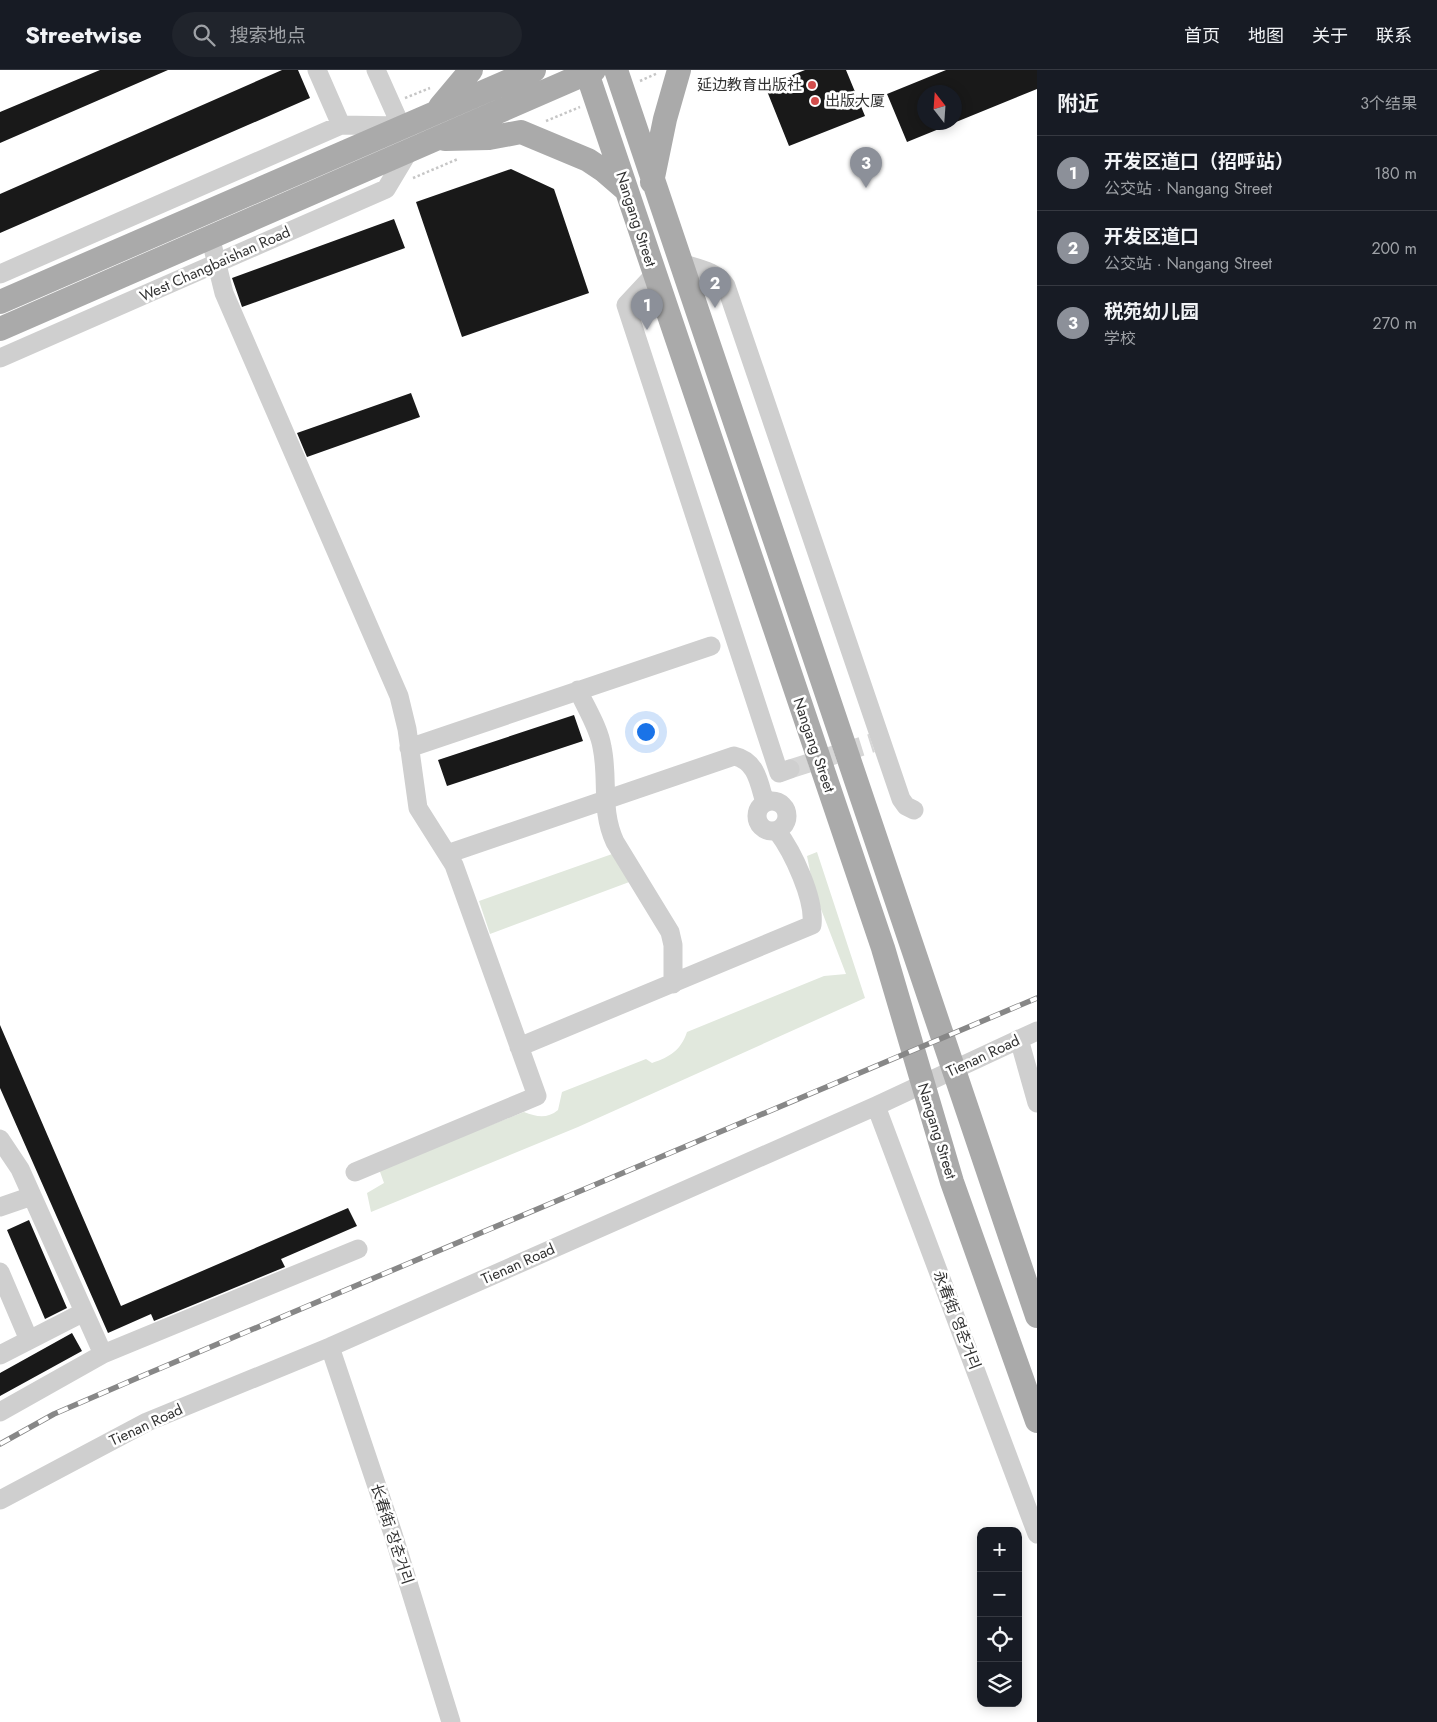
<!DOCTYPE html>
<html lang="zh">
<head>
<meta charset="utf-8">
<style>
  :root { --surface:#171b24; --page:#20242c; --text:#f1f3f6; --muted:#9ea1a6; --line:#363941; --accent:#8c9099 }
  body { margin:0; font-family:Jost,"Noto Sans SC","Noto Sans KR",sans-serif; background:var(--page); color:var(--text) }
  .controls { position:absolute; right:15px; bottom:15px; display:grid; overflow:hidden; border-radius:10px; box-shadow:0 2px 12px #0003 }
  .controls button { width:45px; height:45px; display:grid; place-items:center; padding:0; border:0; border-bottom:1px solid var(--line); background:var(--surface); color:var(--text); font:25px sans-serif }
  .compass { position:absolute; left:917px; top:15px; width:45px; height:45px; border-radius:50%; background:var(--surface); box-shadow:0 2px 12px #0003; rotate:343deg }
  .you { position:absolute; left:645px; top:661px; width:18px; height:18px; margin:-12px; border:4px solid #fff; border-radius:50%; background:#1a73e8; box-shadow:0 0 0 8px #1a73e833 }
  .badge { display:grid; place-items:center; width:32px; height:32px; border-radius:50%; background:var(--accent); color:#fff; font-size:16px; font-weight:700 }
  .pin { position:absolute; translate:-50% -41px; filter:drop-shadow(0 1px 2px #0008) }
  .pin::after { content:''; position:absolute; top:26px; width:18px; height:15px; background:inherit; clip-path:polygon(0 0,100% 0,50% 100%) }
  .list { margin:0; padding:0; list-style:none }
  h2 { display:flex; justify-content:space-between; align-items:center; height:65px; margin:0; padding:0 20px; font-size:21px }
  h2 small { font-size:16px; font-weight:400; color:var(--muted) }
  .list li { display:grid; grid-template-columns:32px 1fr auto; gap:15px; align-items:center; box-sizing:border-box; height:75px; padding:0 20px; border-top:1px solid var(--line) }
  .list b { display:block; font-size:19px; white-space:nowrap }
  .list p { margin:0; font-size:16px; white-space:nowrap; color:var(--muted) }
  .list em { font-size:16px; font-style:normal; color:var(--muted) }
  .icon { flex:none; width:28px; height:28px; fill:none; stroke:currentColor; stroke-width:2; stroke-linecap:round; stroke-linejoin:round }
  .map { position:relative; flex:none; width:1037px; height:1652px; overflow:hidden }
  header { display:flex; align-items:center; gap:30px; box-sizing:border-box; height:70px; padding:0 25px; background:var(--surface); border-bottom:1px solid var(--line) }
  header strong { font-size:24px }
  nav { display:flex; gap:28px; margin-inline-start:auto; font-size:18px }
  .search { width:350px; height:45px; background:var(--page); display:flex; align-items:center; gap:12px; box-sizing:border-box; padding:0 18px; border-radius:28px; color:var(--muted); font-size:19px }
  main { display:flex }
  aside { flex:1; background:var(--surface) }
  .map>svg:first-child { display:block }
</style>
</head>
<body>
<header>
<strong>Streetwise</strong>
<div class="search"><svg class="icon" aria-label="search" viewBox="0 0 24 24"><circle cx="10" cy="10" r="6"/><path d="M15 15l6 6"/></svg>搜索地点</div>
<nav><a>首页</a><a>地图</a><a>关于</a><a>联系</a></nav>
</header>
<main>
<div class="map">
<svg width="1037" height="1652" viewBox="0 0 1037 1652">
  <rect width="100%" height="100%" fill="#fff"/>
  <!-- green -->
  <path fill="#e1e8dd" d="M817 782 865 928 578 1057 371 1142 367 1123 384 1113 379 1099 524 1042C537 1047 547 1049 558 1040L562 1022 646 989 652 993C670 987 681 980 687 962L824 906 846 904 814 821 807 786Z
    M615 783 632 811 490 864 479 831Z"/>
  <!-- building -->
  <path fill="#191919" fill-rule="evenodd" d="M100 0H168L0 73V42Z
    M282 0H298L310 28 0 163V124Z
    M805 0H846L865 46 789 76 765 16Z
    M946 0H1037V19L907 72 887 24ZM924 22H954V52H924Z
    M511 99 554 119 589 223 462 267 416 132Z
    M394 149 405 178 242 237 232 208Z
    M411 323 420 347 307 387 297 363Z
    M574 645 583 671 447 716 438 690Z
    M0 955 121 1236 348 1138 357 1156 281 1189 285 1197 154 1251 151 1244 108 1263 0 1018Z
    M29 1150 67 1238 45 1249 7 1160Z
    M72 1263 82 1281 0 1326V1303Z"/>
  <g fill="none" stroke-linecap="round" stroke-linejoin="round">
    <!-- minor-tunnel -->
    <path stroke="#d6d6d6" stroke-width="19" stroke-dasharray="19 9" stroke-linecap="butt" d="M790 699 872 673"/>
    <!-- path -->
    <path stroke="#c6c6c6" stroke-width="2.5" stroke-dasharray="2.5 2.5" stroke-linecap="butt" d="M640 11 658 3
      M405 28 430 18
      M546 51 580 37
      M413 108 458 89"/>
    <!-- minor -->
    <path stroke="#cfcfcf" stroke-width="19" d="M317 0 341 55
      M210 166 224 223 399 626 407 659 418 738 454 795 537 1026 355 1102
      M681 193C696 198 717 201 726 216L901 729 906 736 914 740
      M0 204 341 55 401 56 376 0
      M654 205 626 235 779 703 790 699
      M0 288 386 119 410 79
      M578 620C586 638 599 658 602 677 609 710 600 740 615 772L670 862 673 875V914
      M409 678 711 576
      M757 746a15 15 0 1 1 30 0a15 15 0 1 1-30 0Z
      M447 784 734 686C757 691 759 713 765 733
      M1019 969 1037 1033
      M519 977 812 855C815 829 793 782 777 761
      M876 1036 1037 1464
      M0 1069 20 1099 103 1284
      M0 1137 32 1126
      M0 1202 29 1270
      M330 1277 393 1464 451 1652
      M0 1285 84 1242
      M0 1342 103 1284 358 1179
      M0 1430 147 1352 330 1277 876 1036 1037 961"/>
    <!-- major -->
    <path stroke="#aaa" stroke-width="24" d="M586 0 883 878 952 1112 1037 1351
      M616 0 1037 1246
      M440 37 471 0
      M445 69 489 68 521 62 588 90 603 100 625 119
      M652 112 665 49 679 0
      M0 232 534 0
      M0 259 594 0"/>
    <defs>
      <path id="rail" d="M0 1374 54 1344 142 1306 1037 928"/>
    </defs>
    <!-- rail casing -->
    <use href="#rail" stroke="#878787" stroke-width="5.5"/>
    <!-- rail -->
    <use href="#rail" stroke="#fff" stroke-width="4" stroke-dasharray="11" stroke-linecap="butt"/>
  </g>
  <!-- markers -->
  <g fill="#d24d4c" stroke="#fff" stroke-width="2">
    <circle cx="812" cy="15" r="5"/>
    <circle cx="815" cy="31" r="5"/>
  </g>
  <g text-anchor="middle" stroke-width="5" stroke-linejoin="round" paint-order="stroke">
    <!-- poi labels -->
    <g font-size="15" fill="#323232" stroke="#fff" text-anchor="end">
      <text x="802" y="20">延边教育出版社</text>
      <text x="825" y="36" text-anchor="start">出版大厦</text>
    </g>
    <!-- street labels -->
    <g font-size="15" fill="#323232" stroke="#fff">
      <text transform="translate(636 149) rotate(72)" y="5">Nangang Street</text>
      <text transform="translate(215 194) rotate(-24)" y="5">West Changbaishan Road</text>
      <text transform="translate(814 675) rotate(71)" y="5">Nangang Street</text>
      <text transform="translate(983 986) rotate(-25)" y="5">Tienan Road</text>
      <text transform="translate(937 1061) rotate(73)" y="5">Nangang Street</text>
      <text transform="translate(518 1194) rotate(-24)" y="5">Tienan Road</text>
      <text transform="translate(957 1250) rotate(69)" y="5">永春街 영춘거리</text>
      <text transform="translate(146 1355) rotate(-25)" y="5">Tienan Road</text>
      <text transform="translate(392 1464) rotate(72)" y="5">长春街 장춘거리</text>
    </g>
  </g>
</svg>
<div class="controls">
<button>+</button>
<button>−</button>
<button><svg class="icon" aria-label="locate" viewBox="0 0 24 24"><circle cx="12" cy="12" r="6"/><path d="M12 2v4M12 18v4M2 12h4M18 12h4"/></svg></button>
<button><svg class="icon" aria-label="layers" viewBox="0 0 24 24"><path d="M12 4l9 5-9 5-9-5zM3 14l9 5 9-5"/></svg></button>
</div>
<svg class="compass" viewBox="-18 -18 36 36"><path d="M0-13l5 13h-10z" fill="#e53935"/><path d="M0 13l5-13h-10z" fill="#9ea1a6"/></svg>
<div class="you"></div>
<div class="pin badge" style="left:647px;top:260px">1</div>
<div class="pin badge" style="left:715px;top:238px">2</div>
<div class="pin badge" style="left:866px;top:118px">3</div>
</div>
<aside>
<h2>附近<small>3个结果</small></h2>
<ul class="list">
<li><span class="badge">1</span><div><b>开发区道口（招呼站）</b><p>公交站 · Nangang Street</p></div><em>180 m</em></li>
<li><span class="badge">2</span><div><b>开发区道口</b><p>公交站 · Nangang Street</p></div><em>200 m</em></li>
<li><span class="badge">3</span><div><b>税苑幼儿园</b><p>学校</p></div><em>270 m</em></li>
</ul>
</aside>
</main>
</body>
</html>
